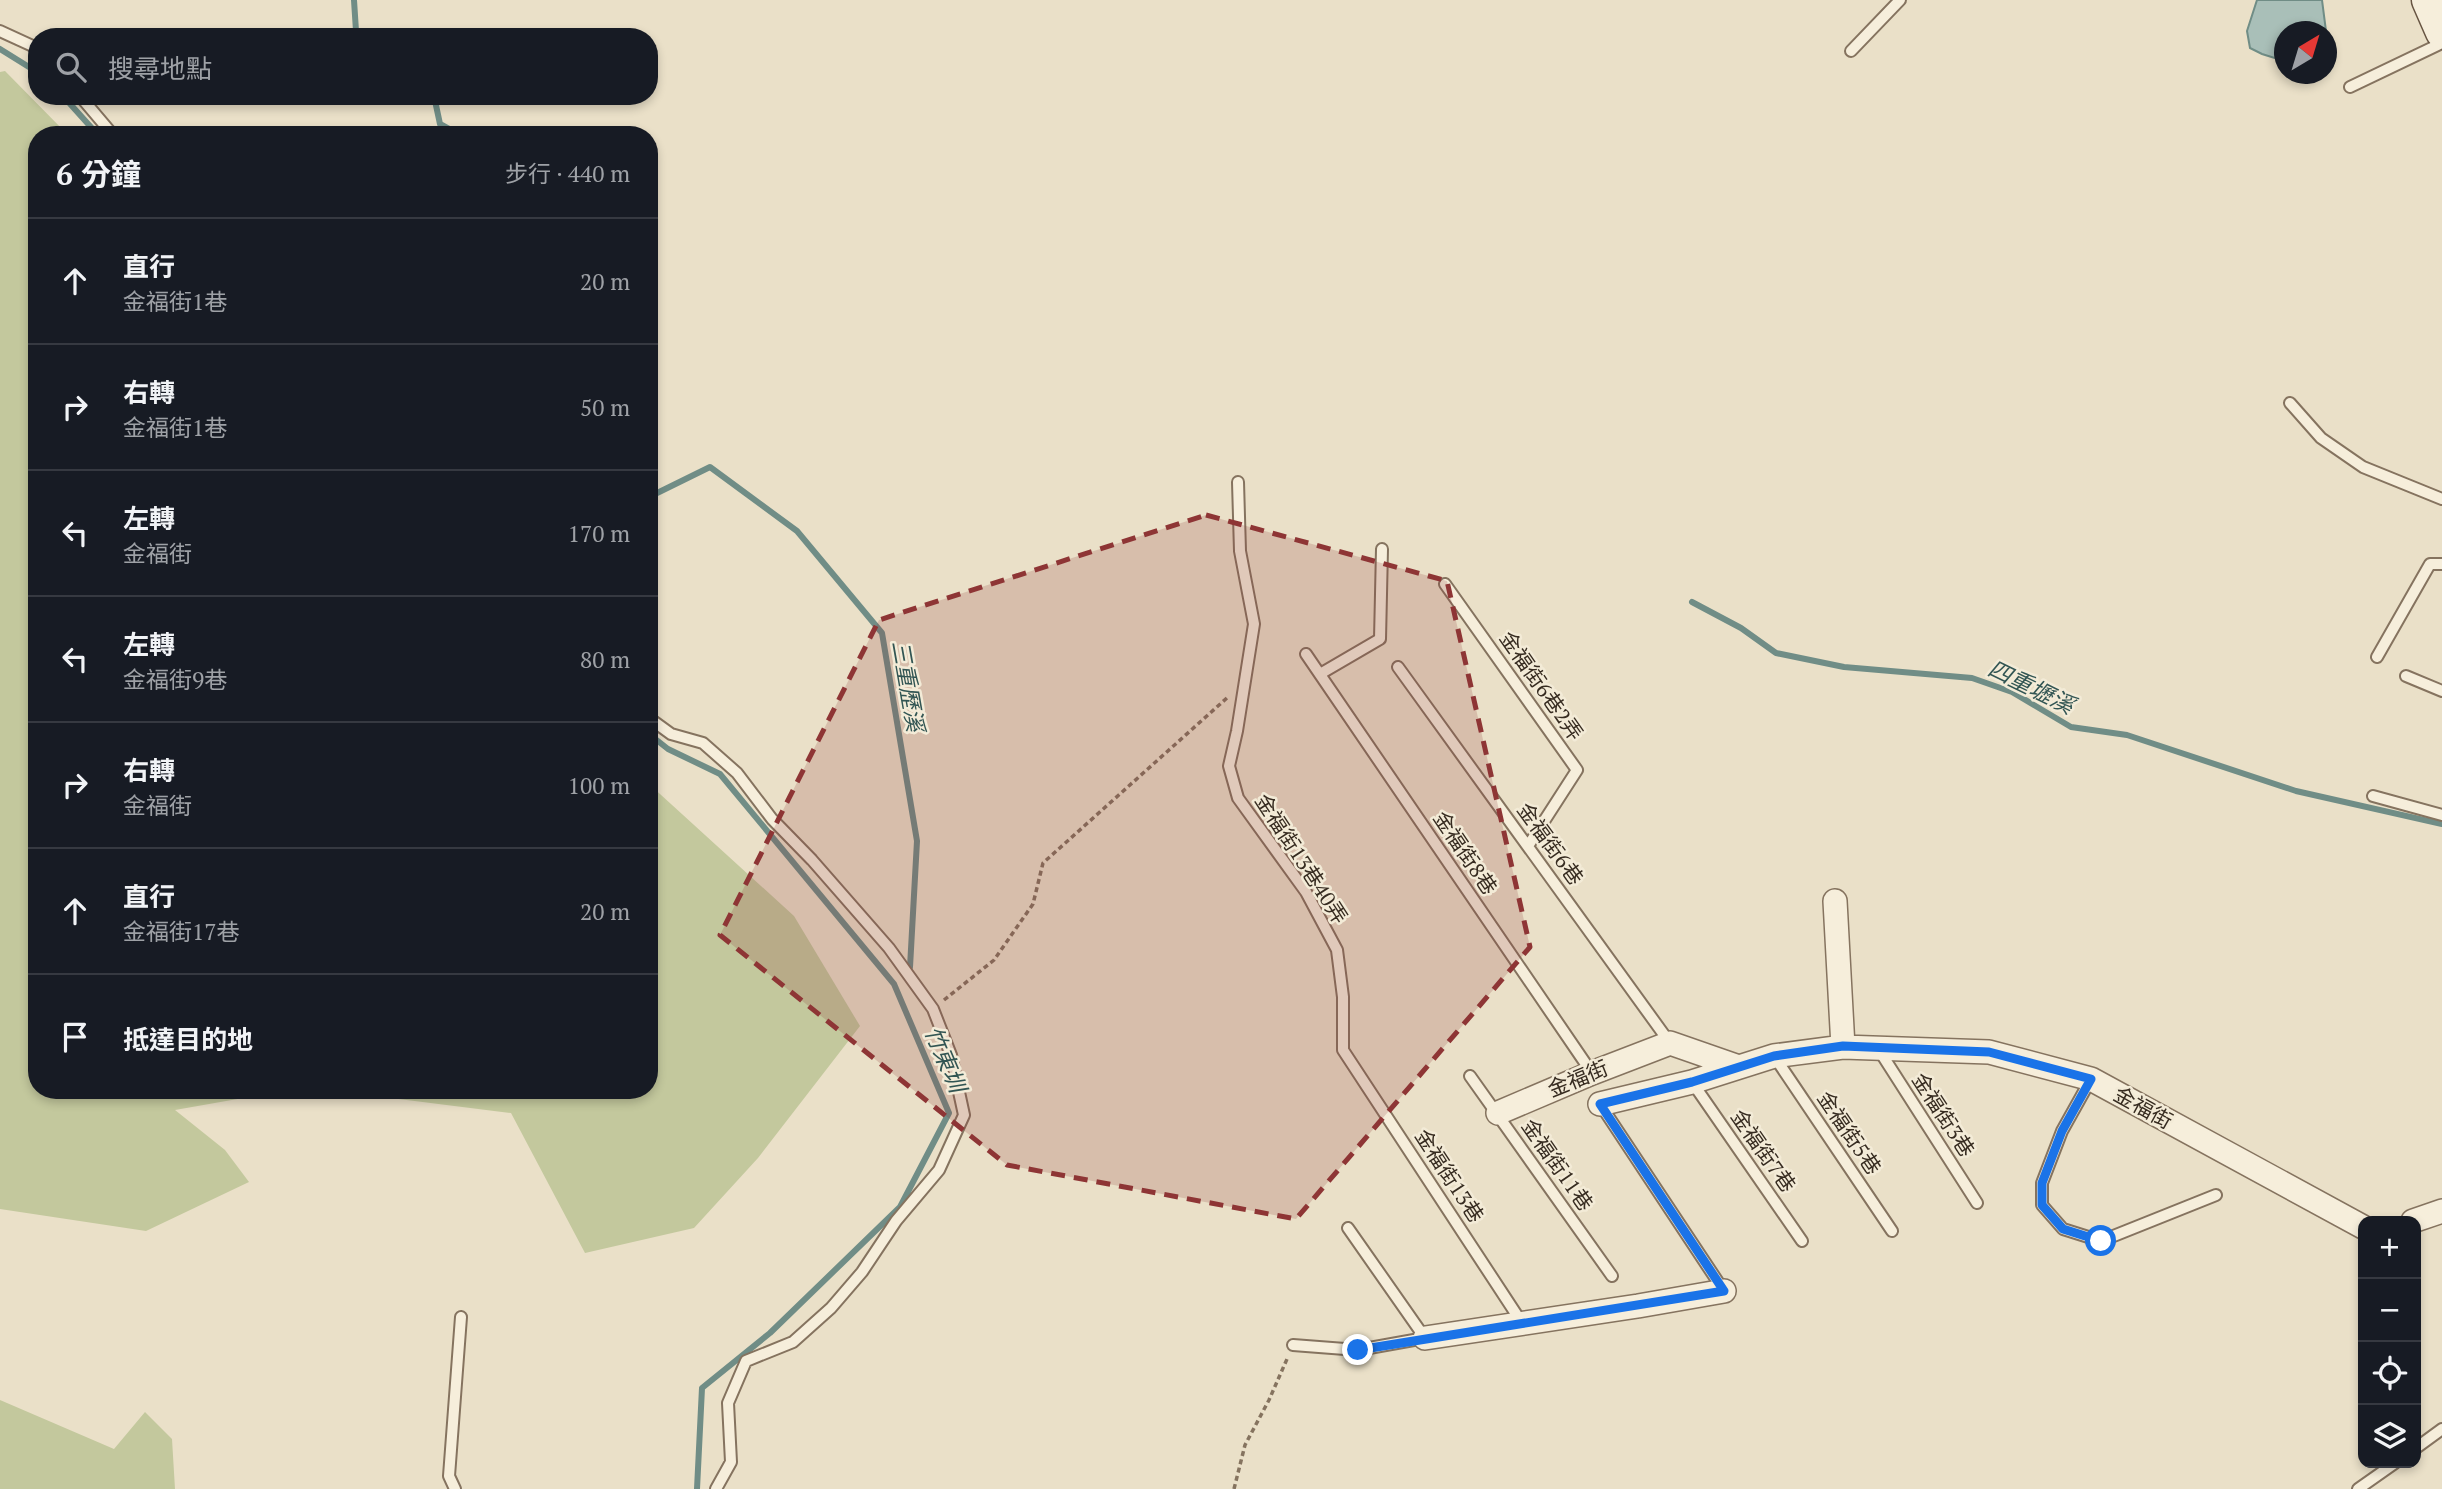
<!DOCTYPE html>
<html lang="zh-TW">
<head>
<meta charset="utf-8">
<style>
  :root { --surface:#171b24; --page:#242831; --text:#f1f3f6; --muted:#9ea1a6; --line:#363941 }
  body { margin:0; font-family:"PT Serif","Noto Sans TC",serif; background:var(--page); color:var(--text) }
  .controls { position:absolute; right:21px; bottom:21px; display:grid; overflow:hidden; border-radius:14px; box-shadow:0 4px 10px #0003 }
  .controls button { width:63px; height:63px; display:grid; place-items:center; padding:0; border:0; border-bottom:2px solid var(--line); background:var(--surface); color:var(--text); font:35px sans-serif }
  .compass { position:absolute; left:2274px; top:21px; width:63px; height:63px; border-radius:50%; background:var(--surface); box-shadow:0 4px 10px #0003; rotate:38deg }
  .stop { position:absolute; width:21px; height:21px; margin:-16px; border:5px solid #1a73e8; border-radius:50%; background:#fff }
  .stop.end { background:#1a73e8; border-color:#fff; box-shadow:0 2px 7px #0008 }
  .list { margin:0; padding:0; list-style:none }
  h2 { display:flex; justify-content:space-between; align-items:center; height:91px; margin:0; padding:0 28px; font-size:30px }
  h2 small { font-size:23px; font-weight:400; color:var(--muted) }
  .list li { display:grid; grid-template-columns:46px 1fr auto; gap:21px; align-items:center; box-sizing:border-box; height:126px; padding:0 28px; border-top:2px solid var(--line) }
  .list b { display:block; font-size:26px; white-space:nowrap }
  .list p { margin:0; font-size:23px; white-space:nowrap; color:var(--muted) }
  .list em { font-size:23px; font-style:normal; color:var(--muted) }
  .icon { flex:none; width:38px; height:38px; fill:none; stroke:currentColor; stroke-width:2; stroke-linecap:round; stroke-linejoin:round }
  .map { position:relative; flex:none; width:2442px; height:1489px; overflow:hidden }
  .search { position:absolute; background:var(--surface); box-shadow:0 4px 10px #0003; left:28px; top:28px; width:630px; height:77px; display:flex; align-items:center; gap:18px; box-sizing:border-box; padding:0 24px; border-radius:28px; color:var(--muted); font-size:26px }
  .panel { position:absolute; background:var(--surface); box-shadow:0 4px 10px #0003; left:28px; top:126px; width:630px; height:973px; border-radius:28px }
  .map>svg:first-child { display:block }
</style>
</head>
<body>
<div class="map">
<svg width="2442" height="1489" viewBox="0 0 2442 1489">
  <rect width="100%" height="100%" fill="#eae0c8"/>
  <!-- green -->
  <path fill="#c3c89d" d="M5 71 68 135H37V1090H288L175 1110 225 1150 249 1182 146 1231 0 1209V72Z
    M649 784 794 916 860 1026 758 1158 694 1228 585 1253 511 1113 327 1090H649Z
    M0 1400 114 1449 145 1412 172 1439 175 1489H0Z"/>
  <!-- water -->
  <path fill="#a9bfb8" stroke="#708d86" stroke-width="2" d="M2257 0H2322L2326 31 2284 32V61L2262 54 2250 48 2247 31Z"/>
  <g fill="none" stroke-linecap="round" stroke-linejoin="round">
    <!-- stream -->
    <path stroke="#708d86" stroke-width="6" d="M354 0 356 31 422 34V37
      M0 49 37 72
      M63 96 98 135
      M434 96 440 124 460 135
      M649 497 710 467 797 531 882 633 917 841 910 967
      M1692 602 1741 628 1776 653 1844 667 1972 678 2012 692 2071 727 2127 735 2296 791 2442 824
      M649 734 668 749 720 774 894 984 949 1113 900 1207 770 1333 702 1388 697 1489"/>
    <defs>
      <path id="service" d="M0 31 37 48
        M1851 51 1900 0
        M2350 87 2442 43
        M80 96 113 135
        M2290 403 2321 438 2363 467 2442 499
        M1238 482 1240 551 1254 624 1237 731 1229 766 1238 798 1306 892 1337 950 1343 997V1050L1522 1323
        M1445 584 1577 770 1528 846
        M1306 654 1592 1073
        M2377 657 2430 564H2442
        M1398 667 1670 1043
        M1320 674 1380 639 1382 549
        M2406 676 2442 691
        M649 718 671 734 703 743 737 773 772 819 812 860 889 948 933 1009 951 1055 964 1115 939 1170 896 1221 862 1272 831 1308 793 1342 746 1361 728 1403 731 1462 716 1489
        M2373 796 2442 815
        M1879 1050 1977 1203
        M1774 1056 1892 1231
        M1470 1076 1612 1276
        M2091 1079 2062 1131 2042 1183V1205L2063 1229 2101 1241 2216 1195
        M1692 1082 1802 1241
        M1600 1104 1724 1291
        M1293 1345 1358 1350 1425 1338 1348 1228
        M2416 1448 2442 1429
        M455 1489 449 1476 461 1317
        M2358 1489 2395 1463"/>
      <path id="minor" d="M1835 901 1843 1047
        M1600 1104 1692 1082 1774 1056 1843 1047 1989 1052 2091 1079 2363 1227
        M1498 1113 1592 1073 1670 1043 1739 1067
        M2413 1221 2442 1211
        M1425 1338 1638 1306 1724 1291"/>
      <path id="secondary" d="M2428 0 2442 32"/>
    </defs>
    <!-- service casing -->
    <use href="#service" stroke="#85735f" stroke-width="14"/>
    <!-- minor casing -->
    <use href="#minor" stroke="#85735f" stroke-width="26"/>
    <!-- secondary casing -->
    <use href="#secondary" stroke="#675442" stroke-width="35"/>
    <!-- path -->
    <path stroke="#85735f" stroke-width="3.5" stroke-dasharray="5 3.5" stroke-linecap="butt" d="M944 1000 994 960 1033 904 1043 863 1228 697
      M1234 1489 1245 1445 1269 1400 1287 1359"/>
    <!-- service -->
    <use href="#service" stroke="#f6eedb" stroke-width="10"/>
    <!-- minor -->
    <use href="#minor" stroke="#f6eedb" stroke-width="23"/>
    <!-- secondary -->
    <use href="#secondary" stroke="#f6eedb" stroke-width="32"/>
  </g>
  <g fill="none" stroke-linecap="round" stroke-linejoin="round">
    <!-- route -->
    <path stroke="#1a73e8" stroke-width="9" d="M1358 1350 1724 1291 1600 1104 1692 1082 1774 1056 1843 1046 1989 1052 2091 1079 2062 1131 2042 1183V1205L2063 1229 2101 1241"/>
  </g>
  <!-- marked area -->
  <path fill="#8e3535" fill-opacity="0.2" stroke="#8e3535" stroke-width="5" stroke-dasharray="14 9" stroke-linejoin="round" d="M1206 515 1447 581 1530 947 1296 1219 1007 1165 720 935 879 620Z"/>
  <g text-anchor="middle" stroke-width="5" stroke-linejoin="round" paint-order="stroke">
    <!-- street labels -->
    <g font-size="21" fill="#372c21" stroke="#f3ebd7">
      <text transform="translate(1541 686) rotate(55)" y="7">金福街6巷2弄</text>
      <text transform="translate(1550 844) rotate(54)" y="7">金福街6巷</text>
      <text transform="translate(1465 853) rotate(56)" y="7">金福街8巷</text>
      <text transform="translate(1301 859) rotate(57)" y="7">金福街13巷40弄</text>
      <text transform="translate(1578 1079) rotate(-22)" y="7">金福街</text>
      <text transform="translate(2143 1108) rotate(29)" y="7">金福街</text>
      <text transform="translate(1943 1115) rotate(57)" y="7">金福街3巷</text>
      <text transform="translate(1849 1133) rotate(56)" y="7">金福街5巷</text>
      <text transform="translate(1763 1151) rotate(55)" y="7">金福街7巷</text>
      <text transform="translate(1557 1165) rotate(55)" y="7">金福街11巷</text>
      <text transform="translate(1449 1176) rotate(57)" y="7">金福街13巷</text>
    </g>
    <!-- water labels -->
    <g font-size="23" font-style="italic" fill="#325553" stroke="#f3ebd7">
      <text transform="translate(908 686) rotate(80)" y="8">三重歷溪</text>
      <text transform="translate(2031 687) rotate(26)" y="8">四重壢溪</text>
      <text transform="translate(945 1059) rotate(67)" y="8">竹東圳</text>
    </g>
  </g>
</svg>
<div class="controls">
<button>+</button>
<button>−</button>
<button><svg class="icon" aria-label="locate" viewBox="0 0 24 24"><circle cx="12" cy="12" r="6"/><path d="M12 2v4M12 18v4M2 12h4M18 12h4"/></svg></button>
<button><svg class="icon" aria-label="layers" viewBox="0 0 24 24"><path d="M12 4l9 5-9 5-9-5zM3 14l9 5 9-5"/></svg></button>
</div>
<svg class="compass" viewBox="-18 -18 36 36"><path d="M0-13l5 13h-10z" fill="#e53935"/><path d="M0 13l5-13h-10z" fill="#9ea1a6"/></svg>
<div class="stop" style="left:2101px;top:1241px"></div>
<div class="stop end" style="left:1358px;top:1350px"></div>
<div class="search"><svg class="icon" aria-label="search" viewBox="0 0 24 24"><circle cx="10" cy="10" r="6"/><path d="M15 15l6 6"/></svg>搜尋地點</div>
<section class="panel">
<h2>6 分鐘<small>步行 · 440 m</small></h2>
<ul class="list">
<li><svg class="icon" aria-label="ahead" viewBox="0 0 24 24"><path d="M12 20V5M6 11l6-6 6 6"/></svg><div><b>直行</b><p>金福街1巷</p></div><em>20 m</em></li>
<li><svg class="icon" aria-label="right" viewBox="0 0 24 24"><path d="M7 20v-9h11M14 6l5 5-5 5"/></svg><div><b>右轉</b><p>金福街1巷</p></div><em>50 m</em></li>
<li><svg class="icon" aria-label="left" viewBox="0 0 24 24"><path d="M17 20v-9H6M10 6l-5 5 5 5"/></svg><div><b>左轉</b><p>金福街</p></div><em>170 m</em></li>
<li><svg class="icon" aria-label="left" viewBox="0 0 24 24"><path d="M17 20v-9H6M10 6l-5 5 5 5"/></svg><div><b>左轉</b><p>金福街9巷</p></div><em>80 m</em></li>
<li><svg class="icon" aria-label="right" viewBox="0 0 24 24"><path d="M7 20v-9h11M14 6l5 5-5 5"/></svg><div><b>右轉</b><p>金福街</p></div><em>100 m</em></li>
<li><svg class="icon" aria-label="ahead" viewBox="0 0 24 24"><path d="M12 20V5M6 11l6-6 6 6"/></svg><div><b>直行</b><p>金福街17巷</p></div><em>20 m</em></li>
<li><svg class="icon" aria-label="arrive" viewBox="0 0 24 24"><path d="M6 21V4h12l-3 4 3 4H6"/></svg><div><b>抵達目的地</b></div></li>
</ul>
</section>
</div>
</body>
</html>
